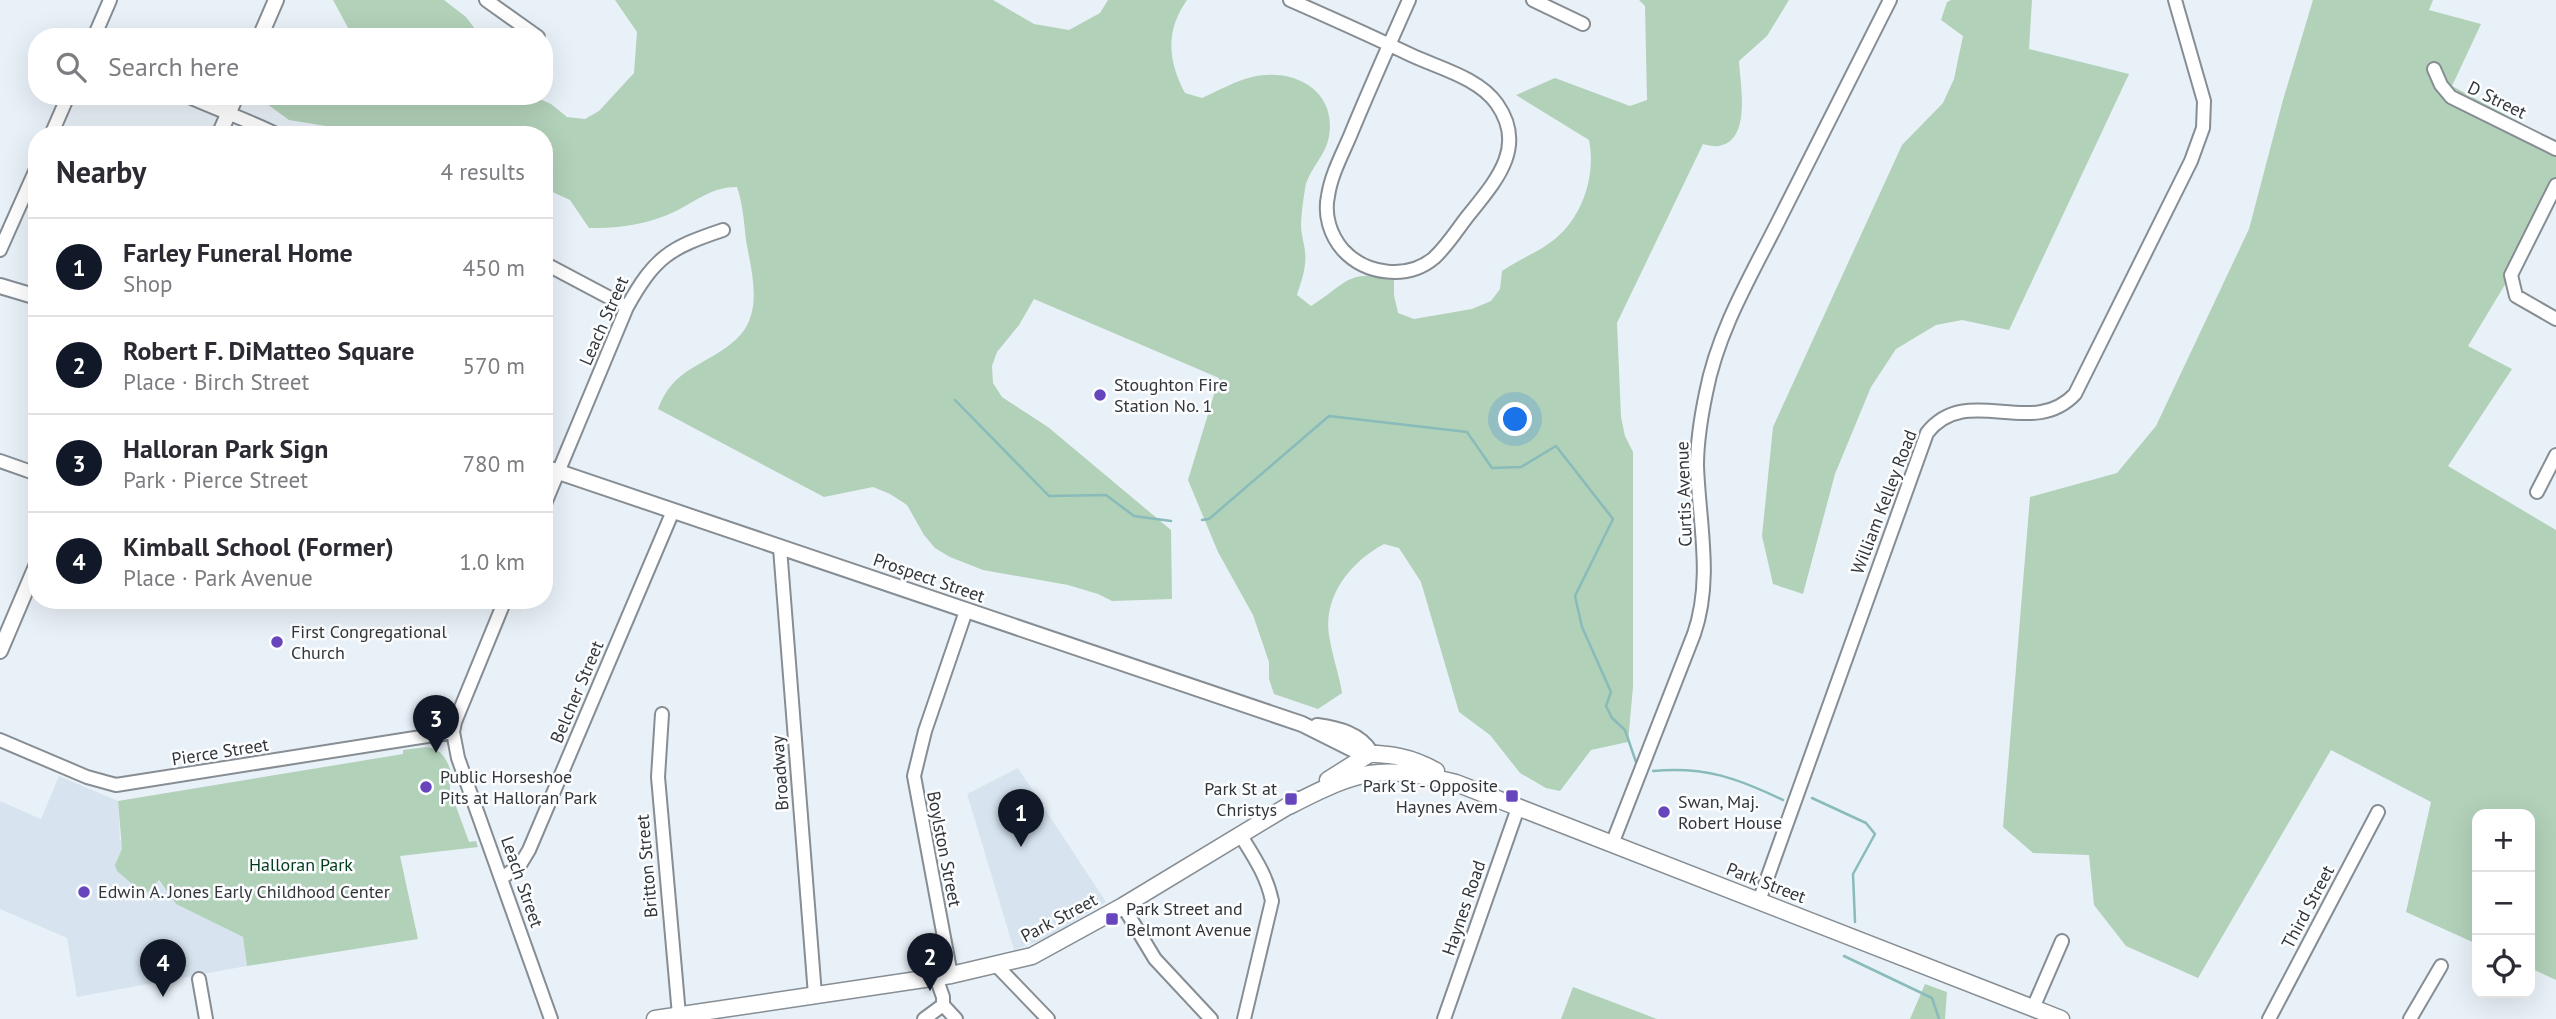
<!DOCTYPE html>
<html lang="en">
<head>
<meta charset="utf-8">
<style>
  :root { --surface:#fff; --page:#f7f7f7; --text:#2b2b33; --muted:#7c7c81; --line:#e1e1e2; --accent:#111827 }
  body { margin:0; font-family:"PT Sans",sans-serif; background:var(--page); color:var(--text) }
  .controls { position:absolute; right:21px; bottom:21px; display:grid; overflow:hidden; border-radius:14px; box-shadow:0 7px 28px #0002 }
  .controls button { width:63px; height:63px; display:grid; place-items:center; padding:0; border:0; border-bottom:2px solid var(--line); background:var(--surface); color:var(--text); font:35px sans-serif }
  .you { position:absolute; left:1516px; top:420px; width:24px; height:24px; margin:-18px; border:5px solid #fff; border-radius:50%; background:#1a73e8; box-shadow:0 0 0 10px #1a73e833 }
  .badge { display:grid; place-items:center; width:46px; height:46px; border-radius:50%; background:var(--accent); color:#fff; font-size:23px; font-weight:700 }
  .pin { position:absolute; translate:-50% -58px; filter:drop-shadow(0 2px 4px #0008) }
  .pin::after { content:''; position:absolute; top:37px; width:24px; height:21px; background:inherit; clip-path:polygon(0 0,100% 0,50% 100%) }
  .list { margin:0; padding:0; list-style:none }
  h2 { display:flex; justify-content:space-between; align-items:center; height:91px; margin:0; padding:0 28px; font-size:30px }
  h2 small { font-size:23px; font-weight:400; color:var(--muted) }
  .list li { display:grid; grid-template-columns:46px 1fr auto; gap:21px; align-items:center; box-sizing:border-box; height:98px; padding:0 28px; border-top:2px solid var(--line) }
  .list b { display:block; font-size:26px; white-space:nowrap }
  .list p { margin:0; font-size:23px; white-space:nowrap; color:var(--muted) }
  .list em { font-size:23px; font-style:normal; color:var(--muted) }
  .icon { flex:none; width:38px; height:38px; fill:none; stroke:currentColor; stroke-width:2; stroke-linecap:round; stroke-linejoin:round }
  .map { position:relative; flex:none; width:2556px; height:1019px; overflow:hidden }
  .search { position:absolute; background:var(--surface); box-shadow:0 7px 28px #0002; left:28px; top:28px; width:525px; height:77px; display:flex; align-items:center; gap:18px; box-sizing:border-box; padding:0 24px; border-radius:28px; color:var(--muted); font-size:26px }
  .panel { position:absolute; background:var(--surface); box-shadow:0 7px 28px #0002; left:28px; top:126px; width:525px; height:483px; border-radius:28px }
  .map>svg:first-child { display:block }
</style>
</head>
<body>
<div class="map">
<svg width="2556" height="1019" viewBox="0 0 2556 1019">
  <rect width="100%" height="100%" fill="#e9f1f8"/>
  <!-- built -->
  <path fill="#d7e4f0" d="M1018 768 1106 902 1047 938 1014 950 967 794Z
    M59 776 118 801 120 840 158 880 176 904 243 937 247 966 77 997 67 938 0 909V801L41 819Z"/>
  <!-- green -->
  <path fill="#b2d1b9" d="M333 0H444L466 17 481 37H353Z
    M615 0H993L1034 24 1069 30 1100 13 1108 0H1187C1165 31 1168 61 1185 93L1202 98C1218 91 1235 81 1252 77 1292 67 1337 89 1329 136 1326 156 1308 170 1305 189 1303 202 1301 214 1301 227 1302 240 1307 251 1305 264 1304 275 1300 285 1297 295L1311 306C1348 283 1346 269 1394 279V295L1398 313 1414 319 1472 309 1491 301 1500 289 1502 271C1519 259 1539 252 1555 239 1583 216 1596 175 1589 140L1516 95 1555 78 1630 106 1647 100 1645 6 1639 0H1789L1767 36 1739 61C1740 84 1752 140 1719 146 1715 147 1707 145 1703 144L1617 323 1621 417 1625 436 1633 452V687L1628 742 1591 750 1560 791 1546 788 1520 773 1490 735 1459 712 1421 582 1399 548 1384 544C1352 561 1323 595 1329 635 1332 655 1339 674 1342 693L1318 709 1274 694 1269 679V662L1253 615 1218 552 1188 480 1219 378 1034 299 1019 325 997 352 992 366 993 383 1002 397 1048 427 1171 530 1172 599 1112 601 1098 594 1068 585 983 570 950 557 935 548 924 535 907 505 890 494 873 487 824 497 658 409C673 368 703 367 733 342 765 316 752 275 746 240 744 222 743 205 737 187 712 187 698 200 676 211 649 224 619 229 589 228L570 200 544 188V135H381L289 120 267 104V96H533L551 104 567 117 585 119 599 111 634 73 637 32Z
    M1951 0H2032L2029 49 2129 74 2009 330 1962 320 1936 325 1896 349 1871 387 1835 474 1803 594 1773 584 1762 536 1773 427 1902 145 1943 103 1954 79 1963 36 1941 20 1947 2Z
    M2313 0H2433L2429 10 2481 24 2452 86 2556 142V200L2468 346 2512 369 2448 466 2556 530V980L2530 968V814H2477V944L2406 912 2431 802 2331 750 2198 978 2126 946 2094 905 2089 855 2033 853 2003 827 2030 497 2117 473 2156 426 2249 229 2283 100Z
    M426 747C444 749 448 762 453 778L450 783V790L469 842 476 841 478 847 400 856 418 939 247 966 243 937 176 904 159 880 145 895 117 871 115 865 122 849 118 801 403 754V750Z
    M1925 984 1947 992 1945 1019H1910Z
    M1573 987 1657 1019H1561Z"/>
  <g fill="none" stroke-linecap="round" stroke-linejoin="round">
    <!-- stream -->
    <path stroke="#88bbba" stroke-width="2.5" d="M955 400 1049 496 1106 495 1134 516 1171 521
      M1202 520 1209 519 1329 416 1467 432 1492 468 1521 467 1556 446 1613 519 1575 596 1582 627 1611 692 1606 706 1612 718 1625 730 1636 762
      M1653 771C1704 766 1737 778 1783 800
      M1812 798 1866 823 1875 834 1853 874 1855 922
      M1844 956 1932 998 1939 1019"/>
    <defs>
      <path id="minor" d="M486 0 538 37
        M1290 0C1331 18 1371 36 1411 55 1439 68 1479 78 1497 104 1528 148 1494 183 1467 217 1457 230 1447 246 1434 258 1408 280 1366 275 1343 250 1330 235 1324 215 1328 196 1331 175 1342 155 1350 136 1369 90 1389 45 1409 0
        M1533 0 1583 24
        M94 37 110 0
        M2434 69 2441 85 2451 97 2556 149
        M187 96C218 110 248 120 278 135
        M51 135 68 96
        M2556 185 2511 275 2516 296 2556 319
        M0 250 37 167
        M544 263 627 307
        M0 461 37 474
        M2537 492 2556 455
        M544 506 627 307C655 257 669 248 723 230
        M780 548 815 995
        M505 600 455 722 453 732 458 758 551 1019
        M662 714 658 777 679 1015
        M0 740 87 777 116 785 453 732
        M1241 836C1254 857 1267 876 1272 901L1244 1019
        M1612 844 1694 634C1713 579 1699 523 1697 466 1697 442 1701 417 1706 393 1718 330 1752 274 1780 218 1817 145 1853 72 1890 0
        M502 878 520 865 529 850 673 511
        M1759 901 1927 433C1967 382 2032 440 2075 394L2191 161 2203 128 2204 101 2175 0
        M1123 906 1155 959 1211 1019
        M997 966 1048 1019
        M951 975 914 776 925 731 966 611
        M199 979 206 1019
        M943 1005 956 1019
        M2033 1008 2062 941
        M924 1019 943 1005V997L936 977
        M1444 1019 1518 808
        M2269 1019 2378 812
        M2410 1019 2441 966"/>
      <path id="tertiary" d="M260 37 276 0
        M219 135 236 96
        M0 286 37 297
        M544 467 1302 724 1360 753
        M0 651 37 564
        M1317 726C1338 729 1360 734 1371 753"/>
      <path id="secondary" d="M1360 753C1389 754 1410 756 1436 771
        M1328 780 1371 753
        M1289 806C1359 770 1378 764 1456 783L2061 1019
        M655 1019 951 975 1032 956 1123 906 1298 800"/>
    </defs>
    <!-- minor casing -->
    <use href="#minor" stroke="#868d93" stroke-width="16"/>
    <!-- tertiary casing -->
    <use href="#tertiary" stroke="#868d93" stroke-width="18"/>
    <!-- secondary casing -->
    <use href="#secondary" stroke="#868d93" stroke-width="19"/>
    <!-- minor -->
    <use href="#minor" stroke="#fff" stroke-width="12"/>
    <!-- tertiary -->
    <use href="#tertiary" stroke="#fff" stroke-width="14"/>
    <!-- secondary -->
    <use href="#secondary" stroke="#fff" stroke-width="16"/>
  </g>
  <!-- markers -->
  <g fill="#6645bd" stroke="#fcfdff" stroke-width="2.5">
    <circle cx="1100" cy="395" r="7"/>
    <circle cx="277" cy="642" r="7"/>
    <circle cx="426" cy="787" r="7"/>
    <rect x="1505" y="789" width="14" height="14" rx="3.5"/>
    <rect x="1284" y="792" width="14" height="14" rx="3.5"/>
    <circle cx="1664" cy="812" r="7"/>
    <circle cx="84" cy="892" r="7"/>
    <rect x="1105" y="912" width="14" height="14" rx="3.5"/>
  </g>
  <g text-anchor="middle" stroke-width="5" stroke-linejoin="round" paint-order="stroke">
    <!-- street labels -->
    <g font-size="18" fill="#333639" stroke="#fcfdff">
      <text transform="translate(2497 100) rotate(26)" y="6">D Street</text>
      <text transform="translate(604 321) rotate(-66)" y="6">Leach Street</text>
      <text transform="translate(1684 494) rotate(-92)" y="6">Curtis Avenue</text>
      <text transform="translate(1884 502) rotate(-69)" y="6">William Kelley Road</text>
      <text transform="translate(929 578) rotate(19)" y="6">Prospect Street</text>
      <text transform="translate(577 692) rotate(-67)" y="6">Belcher Street</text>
      <text transform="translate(220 752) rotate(-9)" y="6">Pierce Street</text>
      <text transform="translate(780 773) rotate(-94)" y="6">Broadway</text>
      <text transform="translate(944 849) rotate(79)" y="6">Boylston Street</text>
      <text transform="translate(647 866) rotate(-95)" y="6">Britton Street</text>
      <text transform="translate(522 882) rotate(71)" y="6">Leach Street</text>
      <text transform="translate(1766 883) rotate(21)" y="6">Park Street</text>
      <text transform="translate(2308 907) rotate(-62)" y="6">Third Street</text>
      <text transform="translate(1464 908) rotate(-71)" y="6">Haynes Road</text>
      <text transform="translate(1059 918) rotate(-28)" y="6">Park Street</text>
    </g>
    <!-- poi labels -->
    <g font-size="18" fill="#333639" stroke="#fcfdff" text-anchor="start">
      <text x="1114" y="391">Stoughton Fire<tspan x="1114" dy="21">Station No. 1</tspan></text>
      <text x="291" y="638">First Congregational<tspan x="291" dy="21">Church</tspan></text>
      <text x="440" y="783">Public Horseshoe<tspan x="440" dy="21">Pits at Halloran Park</tspan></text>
      <text x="1498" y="792" text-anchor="end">Park St - Opposite<tspan x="1498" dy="21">Haynes Avem</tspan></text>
      <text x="1277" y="795" text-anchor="end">Park St at<tspan x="1277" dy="21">Christys</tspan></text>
      <text x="1678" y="808">Swan, Maj.<tspan x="1678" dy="21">Robert House</tspan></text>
      <text x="98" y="898">Edwin A. Jones Early Childhood Center</text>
      <text x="1126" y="915">Park Street and<tspan x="1126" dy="21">Belmont Avenue</tspan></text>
    </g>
    <!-- park labels -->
    <g font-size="18" fill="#003b19" stroke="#fcfdff">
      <text x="301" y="871">Halloran Park</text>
    </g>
  </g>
</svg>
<div class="controls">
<button>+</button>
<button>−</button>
<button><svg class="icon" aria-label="locate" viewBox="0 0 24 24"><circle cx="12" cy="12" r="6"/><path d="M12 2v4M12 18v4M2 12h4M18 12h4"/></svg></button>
</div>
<div class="you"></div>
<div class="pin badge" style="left:1021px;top:847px">1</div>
<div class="pin badge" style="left:930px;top:991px">2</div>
<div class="pin badge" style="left:436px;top:753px">3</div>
<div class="pin badge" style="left:163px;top:997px">4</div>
<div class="search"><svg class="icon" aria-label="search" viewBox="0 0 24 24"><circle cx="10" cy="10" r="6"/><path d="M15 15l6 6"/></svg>Search here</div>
<section class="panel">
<h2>Nearby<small>4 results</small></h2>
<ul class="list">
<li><span class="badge">1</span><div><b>Farley Funeral Home</b><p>Shop</p></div><em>450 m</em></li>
<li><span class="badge">2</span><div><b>Robert F. DiMatteo Square</b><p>Place · Birch Street</p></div><em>570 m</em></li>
<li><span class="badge">3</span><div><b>Halloran Park Sign</b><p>Park · Pierce Street</p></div><em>780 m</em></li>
<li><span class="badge">4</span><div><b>Kimball School (Former)</b><p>Place · Park Avenue</p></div><em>1.0 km</em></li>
</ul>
</section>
</div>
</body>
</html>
